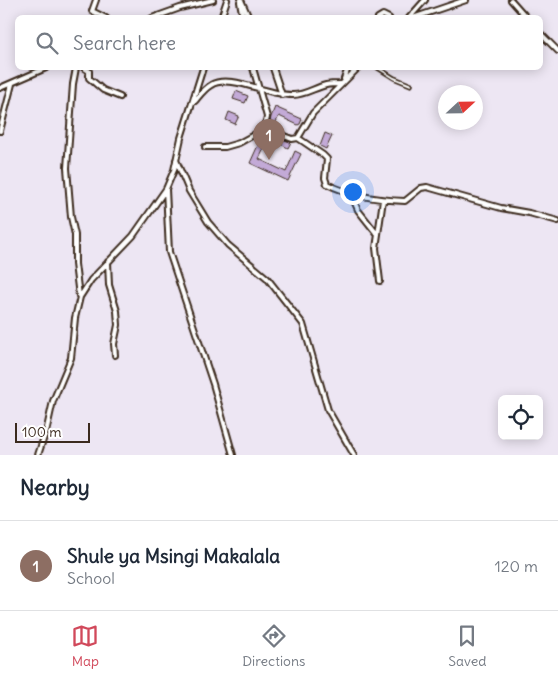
<!DOCTYPE html>
<html lang="en">
<head>
<meta charset="utf-8">
<style>
  :root { --surface:#fff; --page:#f6f6f7; --text:#1f2937; --muted:#747a83; --line:#e0e1e3; --accent:#d1495b }
  body { margin:0; font-family:Delius,sans-serif; background:var(--page); color:var(--text) }
  .controls { position:absolute; right:15px; bottom:15px; display:grid; overflow:hidden; border-radius:8px; box-shadow:0 2px 12px #0003 }
  .controls button { width:45px; height:45px; display:grid; place-items:center; padding:0; border:0; border-bottom:1px solid var(--line); background:var(--surface); color:var(--text); font:25px sans-serif }
  .compass { position:absolute; left:438px; top:85px; width:45px; height:45px; border-radius:50%; background:var(--surface); box-shadow:0 2px 12px #0003; rotate:68deg }
  .scale { position:absolute; left:15px; bottom:12px; width:75px; box-sizing:border-box; padding-left:5px; border:2px solid #3b2a1e; border-top:0; font-size:14px; line-height:18px; white-space:nowrap; color:#3b2a1e; -webkit-text-stroke:4px #fff; paint-order:stroke }
  .you { position:absolute; left:352px; top:191px; width:18px; height:18px; margin:-12px; border:4px solid #fff; border-radius:50%; background:#1a73e8; box-shadow:0 0 0 8px #1a73e833 }
  .badge { display:grid; place-items:center; width:32px; height:32px; border-radius:50%; background:var(--accent); color:#fff; font-size:16px; font-weight:700 }
  .pin { position:absolute; translate:-50% -41px; filter:drop-shadow(0 1px 2px #0008) }
  .pin::after { content:''; position:absolute; top:26px; width:18px; height:15px; background:inherit; clip-path:polygon(0 0,100% 0,50% 100%) }
  .list { margin:0; padding:0; list-style:none }
  h2 { display:flex; justify-content:space-between; align-items:center; height:65px; margin:0; padding:0 20px; font-size:21px }
  h2 small { font-size:16px; font-weight:400; color:var(--muted) }
  .list li { display:grid; grid-template-columns:32px 1fr auto; gap:15px; align-items:center; box-sizing:border-box; height:90px; padding:0 20px; border-top:1px solid var(--line) }
  .list b { display:block; font-size:19px; white-space:nowrap }
  .list p { margin:0; font-size:16px; white-space:nowrap; color:var(--muted) }
  .list em { font-size:16px; font-style:normal; color:var(--muted) }
  .icon { flex:none; width:28px; height:28px; fill:none; stroke:currentColor; stroke-width:2; stroke-linecap:round; stroke-linejoin:round }
  .map { position:relative; flex:none; width:558px; height:455px; overflow:hidden }
  .search { position:absolute; background:var(--surface); box-shadow:0 2px 12px #0003; left:15px; right:15px; top:15px; height:55px; display:flex; align-items:center; gap:12px; box-sizing:border-box; padding:0 18px; border-radius:8px; color:var(--muted); font-size:19px }
  .sheet { height:155px; background:var(--surface) }
  nav { display:flex; justify-content:space-around; align-items:center; box-sizing:border-box; height:70px; border-top:1px solid var(--line); background:var(--surface); font-size:14px; color:var(--muted) }
  nav a { display:grid; justify-items:center; gap:2px }
  nav .on { color:var(--accent) }
  .map>svg:first-child { display:block }
</style>
</head>
<body>
<div class="map">
<svg width="558" height="455" viewBox="0 0 558 455">
  <rect width="100%" height="100%" fill="#ede6f3"/>
  <filter id="ink" filterUnits="userSpaceOnUse"><feTurbulence type="fractalNoise" baseFrequency=".02" numOctaves="2"/><feDisplacementMap in="SourceGraphic" scale="10" xChannelSelector="R" yChannelSelector="G"/><feConvolveMatrix kernelMatrix="1 2 1 2 8 2 1 2 1" color-interpolation-filters="sRGB"/></filter>
  <g filter="url(#ink)">
    <!-- building -->
    <path fill="#c3aad7" stroke="#3b2a1e" d="M236 91 248 96 245 103 233 99Z
      M275 107 302 119 300 124 298 125 279 116 273 128 269 126 271 117Z
      M229 112 239 116 235 124 226 120Z
      M264 132 291 142 288 148 269 138 259 159 286 172 295 151 301 154 288 181 250 163Z
      M325 133 332 136 326 149 320 146Z"/>
    <g fill="none" stroke-linecap="round" stroke-linejoin="round">
      <defs>
        <path id="lane" d="M378 68 394 78 411 85"/>
        <path id="street" d="M96 0 92 11 106 18
          M241 0 249 18
          M511 0 527 18
          M240 2 243 18
          M152 18 180 8 213 0
          M221 18 227 0
          M378 18 383 15 389 18
          M409 18 425 0
          M413 18 466 0
          M540 33 558 51
          M76 68 73 84 67 168 71 217 75 235V264L79 296
          M84 68 89 71V78L103 90 120 97
          M273 68 282 95
          M344 79 348 68
          M0 88 46 68
          M195 101C200 95 204 89 211 85 230 73 269 96 293 95 305 95 314 88 326 85 330 84 336 84 341 84
          M263 128 292 139 298 138 313 113 358 68
          M0 131 12 84
          M298 138 323 155 327 159 325 178 327 184C351 196 380 200 405 201L421 188 427 187 501 208 529 213 558 221
          M205 147H225L239 143 259 132 265 127 267 117 253 68
          M176 160 189 191 208 222 228 245 267 278 303 324 328 410 354 455
          M166 189 169 252 213 384 233 455
          M350 192 358 210 377 234
          M108 262 109 285 117 311 118 325 114 344 115 355
          M380 281 376 248 383 200
          M38 455 47 428 53 401 71 358 75 318 80 297 91 280 133 236 166 189 174 170 181 138 203 68"/>
      </defs>
      <!-- lane casing -->
      <use href="#lane" stroke="#3b2a1e" stroke-width="5.5"/>
      <!-- street casing -->
      <use href="#street" stroke="#3b2a1e" stroke-width="8"/>
      <!-- lane -->
      <use href="#lane" stroke="#fff" stroke-width="2"/>
      <!-- street -->
      <use href="#street" stroke="#fff" stroke-width="4"/>
    </g>
  </g>
</svg>
<div class="controls">
<button><svg class="icon" aria-label="locate" viewBox="0 0 24 24"><circle cx="12" cy="12" r="6"/><path d="M12 2v4M12 18v4M2 12h4M18 12h4"/></svg></button>
</div>
<svg class="compass" viewBox="-18 -18 36 36"><path d="M0-13l5 13h-10z" fill="#e53935"/><path d="M0 13l5-13h-10z" fill="#747a83"/></svg>
<div class="scale">100 m</div>
<div class="you"></div>
<div class="pin badge" style="left:269px;top:160px;background:#8d6e63">1</div>
<div class="search"><svg class="icon" aria-label="search" viewBox="0 0 24 24"><circle cx="10" cy="10" r="6"/><path d="M15 15l6 6"/></svg>Search here</div>
</div>
<section class="sheet">
<h2>Nearby<small></small></h2>
<ul class="list">
<li><span class="badge" style="background:#8d6e63">1</span><div><b>Shule ya Msingi Makalala</b><p>School</p></div><em>120 m</em></li>
</ul>
</section>
<nav>
<a class="on"><svg class="icon" aria-label="map" viewBox="0 0 24 24"><path d="M3 6l6-2 6 2 6-2v14l-6 2-6-2-6 2zM9 4v14M15 6v14"/></svg>Map</a>
<a><svg class="icon" aria-label="directions" viewBox="0 0 24 24"><path d="M12 3l9 9-9 9-9-9zM9 14v-3h6M13 9l2 2-2 2"/></svg>Directions</a>
<a><svg class="icon" aria-label="saved" viewBox="0 0 24 24"><path d="M7 4h10v16l-5-4-5 4z"/></svg>Saved</a>
</nav>
</body>
</html>
